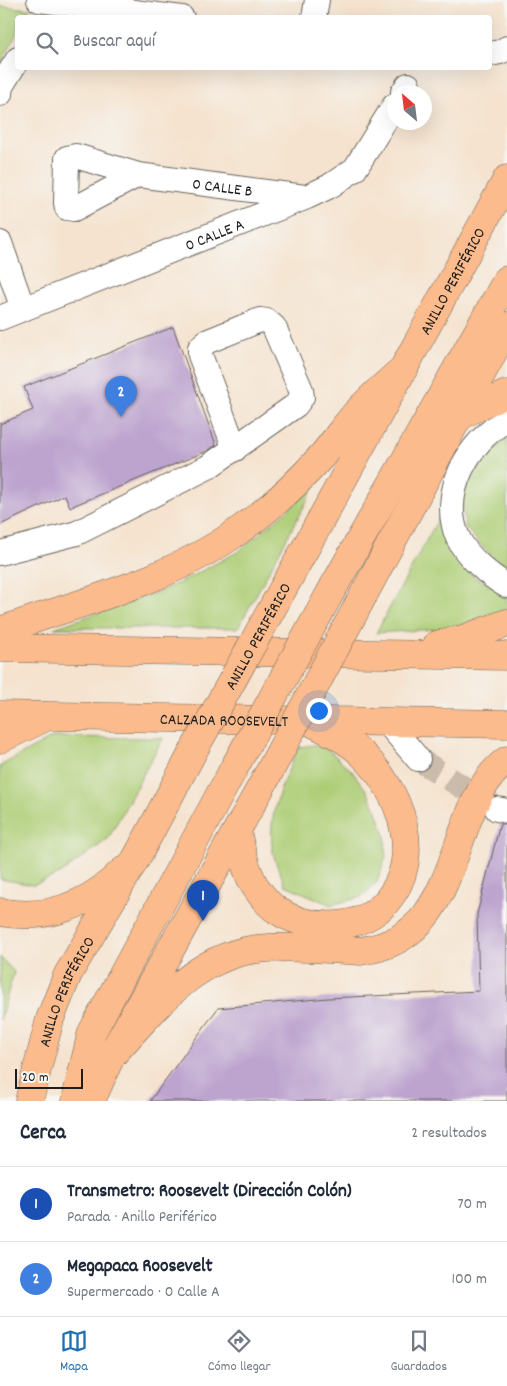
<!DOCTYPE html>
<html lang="es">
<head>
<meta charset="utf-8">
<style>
  :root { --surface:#fff; --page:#f6f6f7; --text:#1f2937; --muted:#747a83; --line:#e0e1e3; --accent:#1f6fb2 }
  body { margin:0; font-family:Dekko,sans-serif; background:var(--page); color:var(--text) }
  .compass { position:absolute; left:387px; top:85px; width:45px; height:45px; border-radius:50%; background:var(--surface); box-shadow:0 5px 20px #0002; rotate:332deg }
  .scale { position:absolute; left:15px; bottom:12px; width:68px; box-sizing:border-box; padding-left:5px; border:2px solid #1c1c1c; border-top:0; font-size:14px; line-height:18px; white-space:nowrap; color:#1c1c1c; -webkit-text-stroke:4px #f6f6f2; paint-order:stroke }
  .you { position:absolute; left:318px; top:710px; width:18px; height:18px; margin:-12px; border:4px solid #fff; border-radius:50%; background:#1a73e8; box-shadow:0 0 0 8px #1a73e833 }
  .badge { display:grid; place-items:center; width:32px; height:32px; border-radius:50%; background:var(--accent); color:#fff; font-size:16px; font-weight:700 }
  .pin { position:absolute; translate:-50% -41px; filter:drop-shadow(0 1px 2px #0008) }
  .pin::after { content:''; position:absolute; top:26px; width:18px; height:15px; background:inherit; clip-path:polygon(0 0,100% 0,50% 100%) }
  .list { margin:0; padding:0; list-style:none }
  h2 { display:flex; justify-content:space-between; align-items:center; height:65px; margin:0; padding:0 20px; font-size:21px }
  h2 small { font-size:16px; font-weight:400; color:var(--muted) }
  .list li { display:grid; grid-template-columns:32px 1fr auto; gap:15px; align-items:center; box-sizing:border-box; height:75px; padding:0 20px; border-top:1px solid var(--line) }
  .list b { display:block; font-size:19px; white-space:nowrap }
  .list p { margin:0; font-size:16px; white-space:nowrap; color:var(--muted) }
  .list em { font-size:16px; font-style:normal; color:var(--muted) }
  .icon { flex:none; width:28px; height:28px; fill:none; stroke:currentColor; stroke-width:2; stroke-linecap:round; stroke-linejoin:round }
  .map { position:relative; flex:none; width:507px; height:1101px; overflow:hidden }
  .search { position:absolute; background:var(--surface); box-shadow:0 5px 20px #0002; left:15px; right:15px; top:15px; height:55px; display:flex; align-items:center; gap:12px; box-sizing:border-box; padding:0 18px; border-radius:5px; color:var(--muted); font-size:19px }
  .sheet { height:215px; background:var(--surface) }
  nav { display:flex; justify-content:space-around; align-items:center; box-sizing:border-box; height:70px; border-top:1px solid var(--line); background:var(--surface); font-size:14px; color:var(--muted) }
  nav a { display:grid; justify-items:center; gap:2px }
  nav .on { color:var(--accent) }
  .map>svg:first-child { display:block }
</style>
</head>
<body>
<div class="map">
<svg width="507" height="1101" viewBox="0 0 507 1101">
  <rect width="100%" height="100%" fill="#f6f6f2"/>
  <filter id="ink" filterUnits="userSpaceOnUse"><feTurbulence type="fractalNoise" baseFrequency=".02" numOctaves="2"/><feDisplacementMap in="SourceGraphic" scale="10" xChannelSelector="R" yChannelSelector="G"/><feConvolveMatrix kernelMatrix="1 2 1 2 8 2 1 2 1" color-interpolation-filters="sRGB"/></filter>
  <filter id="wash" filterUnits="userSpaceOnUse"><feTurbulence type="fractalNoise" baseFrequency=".0096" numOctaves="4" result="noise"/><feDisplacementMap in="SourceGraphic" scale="20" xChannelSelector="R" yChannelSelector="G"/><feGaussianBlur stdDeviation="1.12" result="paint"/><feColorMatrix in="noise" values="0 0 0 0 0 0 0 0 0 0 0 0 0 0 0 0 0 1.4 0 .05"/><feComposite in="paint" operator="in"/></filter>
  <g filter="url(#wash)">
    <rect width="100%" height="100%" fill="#f5e3cf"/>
    <!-- green -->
    <path fill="#adcd74" stroke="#647448" d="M0 6 30 9 26 17 18 18 17 33 0 66Z
      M507 439V567L488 553 465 527 462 497 476 471 498 446Z
      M314 488 238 628H54L147 596 179 583 239 551Z
      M444 508 447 541 471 575 502 592H507V612L467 627 376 633Z
      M53 737 163 738 108 839 60 874 33 885 0 879V766Z
      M322 744 351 770 367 791 377 811 385 835 386 857 377 882 361 897 331 905 285 885C281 874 275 863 273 852 266 816 284 779 299 747Z
      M0 957 14 972 0 1020Z"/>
    <g id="blocks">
      <!-- building -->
      <path fill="#bda4cf" d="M173 327 216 445 207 451 70 507 65 495 0 525V424L33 410 24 387Z
        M500 824H507V1101H150L218 1008 328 998 479 991 477 914Z"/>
    </g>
  </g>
  <g filter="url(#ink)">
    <use href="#blocks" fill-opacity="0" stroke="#68625b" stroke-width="1"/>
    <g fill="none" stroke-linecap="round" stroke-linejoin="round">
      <!-- minor-tunnel -->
      <path stroke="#cabbab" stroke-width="24" stroke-dasharray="24 12" stroke-linecap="butt" d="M418 759 493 806"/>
      <defs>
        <g id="minor">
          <path d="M39 0 182 18"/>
          <path d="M314 18 317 0"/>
          <path d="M490 54 500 52 507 48"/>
          <path d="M403 92 408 85"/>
          <path d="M0 94 1 86 18 59"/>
          <path id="s1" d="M138 175 74 209 67 208 66 203 67 158 76 156 138 175 305 197"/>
          <path d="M0 243 23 309"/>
          <path id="s2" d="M0 318 307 197 330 186 355 169 394 106"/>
          <path d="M507 420C468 441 439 494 458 538 467 557 490 576 507 586"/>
          <path d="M0 553 77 533 208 467 296 405 302 397 301 390 274 327 267 321 260 320 206 342 200 348V355L235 449"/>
          <path d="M386 721 418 759"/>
          <path d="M497 809 507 811"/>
        </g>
        <g id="highway">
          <path d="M458 417 485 403 507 394"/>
          <path id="s3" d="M300 558 507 179"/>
          <path d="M334 586 507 280"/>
          <path d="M364 594 507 326"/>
          <path d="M0 631C80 602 167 582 237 532 267 511 295 486 319 459 334 443 345 424 360 409 374 394 390 381 405 367"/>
          <path d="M437 645 463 639 507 623"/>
          <path d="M0 648 507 656"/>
          <path id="s4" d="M0 715 507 724"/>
          <path d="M0 739 42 719"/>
          <path d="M237 833C242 851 245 870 255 886 261 895 270 906 278 911 310 931 361 932 387 901 425 856 400 790 362 754 348 740 329 731 311 722"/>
          <path d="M0 912C47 921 89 905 123 871"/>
          <path d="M111 1056C156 1008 197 951 268 948 298 946 330 949 360 951 435 942 445 878 468 819 477 796 487 775 507 760"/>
          <path id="s5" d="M29 1101 50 1019 68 974 138 855 196 746"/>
          <path d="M76 1101 78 1090 92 1032 234 768"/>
          <path d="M91 1101 111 1056 265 780"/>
        </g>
      </defs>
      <!-- minor casing -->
      <use href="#minor" stroke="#68625b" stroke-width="26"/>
      <!-- highway casing -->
      <use href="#highway" stroke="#68625b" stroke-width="29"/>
      <!-- minor -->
      <use href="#minor" stroke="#fff" stroke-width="24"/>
      <!-- highway -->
      <use href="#highway" stroke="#fbbb8c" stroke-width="28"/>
      <defs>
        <g id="highway-bridge">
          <path id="s6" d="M196 746 300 558"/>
          <path d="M234 768 334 586"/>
          <path d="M265 780 364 594"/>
        </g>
      </defs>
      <!-- highway-bridge casing -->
      <use href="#highway-bridge" stroke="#68625b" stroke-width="29" stroke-linecap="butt"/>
      <!-- highway-bridge -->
      <use href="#highway-bridge" stroke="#fbbb8c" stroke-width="28"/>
    </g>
  </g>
  <g text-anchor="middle" stroke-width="4" stroke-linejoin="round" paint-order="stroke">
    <!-- street labels -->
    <g font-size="16" fill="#1c1c1c" stroke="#f6f6f2">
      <text dy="6" stroke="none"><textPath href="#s1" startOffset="289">0 CALLE B</textPath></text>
      <text dy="6" stroke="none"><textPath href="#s2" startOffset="230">0 CALLE A</textPath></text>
      <text dy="6" stroke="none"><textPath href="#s3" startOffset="316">ANILLO PERIFÉRICO</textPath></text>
      <text dy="6" stroke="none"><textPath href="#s6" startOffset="126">ANILLO PERIFÉRICO</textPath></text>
      <text dy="6" stroke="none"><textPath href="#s4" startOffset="224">CALZADA ROOSEVELT</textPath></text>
      <text dy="6" stroke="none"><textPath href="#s5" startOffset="116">ANILLO PERIFÉRICO</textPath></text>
    </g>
  </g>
</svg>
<svg class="compass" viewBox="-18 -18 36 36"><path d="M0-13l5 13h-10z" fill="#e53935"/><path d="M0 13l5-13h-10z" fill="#747a83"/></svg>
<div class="scale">20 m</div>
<div class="you"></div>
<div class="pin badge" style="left:203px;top:921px;background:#1a4fb4">1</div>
<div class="pin badge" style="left:121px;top:417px;background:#3f7fe0">2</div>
<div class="search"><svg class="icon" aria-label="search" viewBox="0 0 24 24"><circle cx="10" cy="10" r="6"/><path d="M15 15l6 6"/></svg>Buscar aquí</div>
</div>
<section class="sheet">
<h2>Cerca<small>2 resultados</small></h2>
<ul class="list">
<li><span class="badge" style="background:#1a4fb4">1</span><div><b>Transmetro: Roosevelt (Dirección Colón)</b><p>Parada · Anillo Periférico</p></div><em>70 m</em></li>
<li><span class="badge" style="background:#3f7fe0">2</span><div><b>Megapaca Roosevelt</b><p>Supermercado · 0 Calle A</p></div><em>100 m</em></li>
</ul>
</section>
<nav>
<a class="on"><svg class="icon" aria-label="map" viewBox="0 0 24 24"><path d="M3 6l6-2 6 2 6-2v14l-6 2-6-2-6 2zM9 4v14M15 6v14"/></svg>Mapa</a>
<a><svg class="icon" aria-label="directions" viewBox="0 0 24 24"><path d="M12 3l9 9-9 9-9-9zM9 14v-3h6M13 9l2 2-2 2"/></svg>Cómo llegar</a>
<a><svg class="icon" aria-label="saved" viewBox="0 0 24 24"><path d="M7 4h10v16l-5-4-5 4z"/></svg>Guardados</a>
</nav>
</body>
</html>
